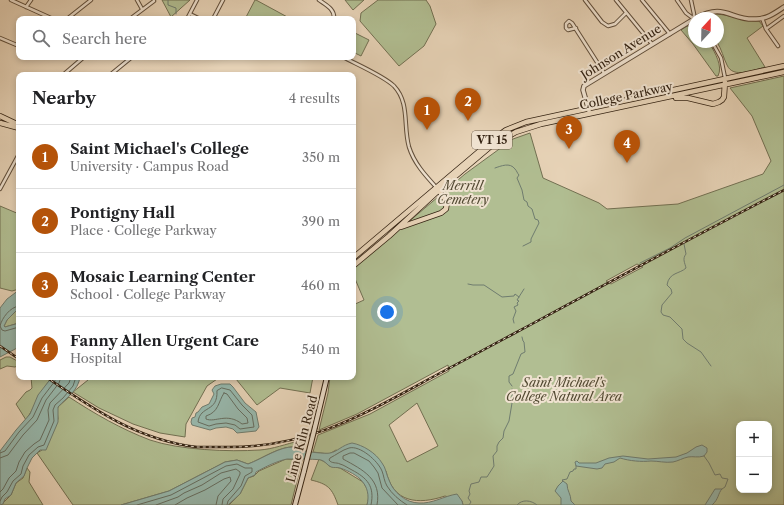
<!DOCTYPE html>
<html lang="en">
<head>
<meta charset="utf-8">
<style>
  :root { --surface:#fff; --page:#f2f2f2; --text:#202124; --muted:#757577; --line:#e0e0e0; --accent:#b45309 }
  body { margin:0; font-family:"Libre Caslon Text",serif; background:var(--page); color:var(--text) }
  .controls { position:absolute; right:12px; bottom:12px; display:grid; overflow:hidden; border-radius:8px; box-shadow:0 2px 6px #0003 }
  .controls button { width:36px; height:36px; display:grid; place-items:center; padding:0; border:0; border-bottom:1px solid var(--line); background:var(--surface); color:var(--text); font:20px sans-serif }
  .compass { position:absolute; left:688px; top:12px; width:36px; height:36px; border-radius:50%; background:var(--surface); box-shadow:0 2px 6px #0003; rotate:22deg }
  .you { position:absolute; left:387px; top:312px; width:14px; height:14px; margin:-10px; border:3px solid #fff; border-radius:50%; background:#1a73e8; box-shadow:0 0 0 6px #1a73e833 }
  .badge { display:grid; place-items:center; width:26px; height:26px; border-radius:50%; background:var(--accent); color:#fff; font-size:13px; font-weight:700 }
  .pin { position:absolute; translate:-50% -33px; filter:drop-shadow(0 1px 2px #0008) }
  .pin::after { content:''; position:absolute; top:21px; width:14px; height:12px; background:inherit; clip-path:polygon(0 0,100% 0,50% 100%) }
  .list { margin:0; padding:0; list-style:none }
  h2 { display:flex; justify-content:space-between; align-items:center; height:52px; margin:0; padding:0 16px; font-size:17px }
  h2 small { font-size:13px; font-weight:400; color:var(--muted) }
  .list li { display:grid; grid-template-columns:26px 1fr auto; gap:12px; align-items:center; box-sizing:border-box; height:64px; padding:0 16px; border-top:1px solid var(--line) }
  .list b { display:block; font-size:15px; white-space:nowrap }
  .list p { margin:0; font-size:13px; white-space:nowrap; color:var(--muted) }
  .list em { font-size:13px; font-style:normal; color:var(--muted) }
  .icon { flex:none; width:22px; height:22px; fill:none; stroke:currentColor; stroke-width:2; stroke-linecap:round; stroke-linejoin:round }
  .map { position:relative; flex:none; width:784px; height:505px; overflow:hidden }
  .search { position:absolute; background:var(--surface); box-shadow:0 2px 6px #0003; left:16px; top:16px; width:340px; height:44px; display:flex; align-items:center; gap:10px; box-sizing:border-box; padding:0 14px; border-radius:8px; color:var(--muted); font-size:15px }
  .panel { position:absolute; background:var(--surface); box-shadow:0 2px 6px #0003; left:16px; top:72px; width:340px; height:308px; border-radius:8px }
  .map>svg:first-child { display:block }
</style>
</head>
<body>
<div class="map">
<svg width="784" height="505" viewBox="0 0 784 505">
  <rect width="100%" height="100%" fill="#e7d3b7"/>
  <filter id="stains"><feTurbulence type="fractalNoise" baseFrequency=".005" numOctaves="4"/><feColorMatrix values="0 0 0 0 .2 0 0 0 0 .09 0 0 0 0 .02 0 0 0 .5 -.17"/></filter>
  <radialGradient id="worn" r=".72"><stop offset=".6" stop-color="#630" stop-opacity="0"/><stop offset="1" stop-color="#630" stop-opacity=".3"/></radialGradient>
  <!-- green -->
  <path fill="#b1be92" stroke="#727052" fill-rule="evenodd" d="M162 0H190L171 17Z
    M255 0H256L291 19H245Z
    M345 0H364L353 10Z
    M378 0H426L430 6 436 24 424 46 399 66 360 21 361 13Z
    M716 14C731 15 744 21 759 21L763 26 747 38 765 67C754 70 733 79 727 65 723 57 722 50 717 42H718V18H705L708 16Z
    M687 26 694 28V42H708L710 44C715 53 723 66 718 76H716L693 44 681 30Z
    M353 32 369 40 361 56 353 52Z
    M784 76V505H463L462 501 445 496C418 505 393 503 386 471L336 450 329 454 313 452 318 435 370 414 449 371 448 365 357 414 319 430 328 393 330 377H353V305L364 300 353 274V269L465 174 513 139 530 133 543 178 599 203 607 209 678 204 763 174 771 161 752 116 730 88ZM637 264 643 267 611 284 606 281ZM417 403 438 446 407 462 389 425ZM739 424H769V490H739Z
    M0 206 19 214V289L12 291 0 288Z
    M19 308V323L5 327 4 326 7 320Z
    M6 357H10L19 362V365L15 367 7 366 0 369V360Z
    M31 377H52L26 420 16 404 26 392 30 390 32 388Z
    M89 377H220L207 386 186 424 185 437 160 433 133 424 99 408 73 392 88 380Z
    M232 377H313L310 393 280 388 257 405 236 379Z
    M69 397C95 414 121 429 150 440 179 450 229 452 260 450 273 449 286 444 299 441L303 443 298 447C280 445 264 458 248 464L237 460 225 462 169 491 121 505H73L37 453 42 450 58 419 57 410 58 407Z
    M286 459 302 460 291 505H229L240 494 248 478 254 476 259 471Z
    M319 459 325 462 329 466 340 468 363 482 368 490 369 498 367 505H338C332 488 328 484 311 480Z
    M27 468 30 472 29 482 43 505H1L11 495 16 483 23 478Z"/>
  <!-- water -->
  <path fill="#97b8ad" stroke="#6f7c6f" d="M19 290V308L7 320 4 326 5 327 19 323V347L0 357V308L7 299Z
    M52 377H80C78 391 67 397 58 407V422L46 450H40L32 458 27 468 24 476 16 483 11 495 5 499 3 504 0 505V451L16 430 30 414 38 395Z
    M221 384H230L233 387 245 403 256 412 259 427 256 431 237 433 233 429 226 427 216 428 210 430 192 425 191 422 192 418 195 417 196 413 198 412 202 407 209 404 214 394 212 390 215 386Z
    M352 443C363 445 376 453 382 463 386 468 386 474 389 480 393 492 406 503 419 503 432 504 444 496 457 494L462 501 463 505H367C372 485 358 474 340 468 337 467 334 468 331 467 327 465 325 461 321 460 318 459 291 459 287 459 277 461 265 467 256 472L255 475 248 478 240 494 228 505H121L169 491 225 462 237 460 248 464C262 459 280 446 294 447 299 447 299 449 302 450 305 452 327 454 330 453 337 452 342 445 352 443Z
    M702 445 707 448V452L704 456C698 458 693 456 688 457 683 458 678 461 673 462 665 463 658 461 651 461 641 462 630 461 620 458L614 462 605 464 602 468 597 469 576 466 575 462 577 461 579 463H596L609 458 623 456 648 459 676 457 687 453 696 447Z
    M563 481 567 484C567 491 571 494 571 501L575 505H561V498L555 491 558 486Z
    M715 489H722C718 493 719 499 712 505H705Z"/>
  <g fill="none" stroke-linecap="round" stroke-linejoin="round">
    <!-- shore -->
    <path stroke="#656d60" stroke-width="1" d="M19 306C10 307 2 318 0 326L2 330 5 331 19 327
      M222 388 230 390 242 405 252 415 254 427 240 429 235 425 226 423 216 424 209 426 198 422C200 405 218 413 217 391Z
      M224 393 227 394 238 409 247 418 248 423 242 424C227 412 215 423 206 419V416C219 412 218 402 224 393Z
      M0 453 5 451 19 432 33 417 42 398 55 381V377
      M0 458 8 455 23 435 37 420 46 400 59 383 61 377
      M0 492 3 489 9 478 16 471 19 462 25 452 34 444 40 440 49 420 48 410 50 403 69 383 71 377
      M0 501 2 497 7 492 13 481 21 474 23 466 29 455 38 447 44 445 54 421 53 410 55 405 63 398 73 386 76 377
      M137 505 171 495 226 466 237 464 245 468H252V472L245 476 241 486 228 501 227 505
      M156 505 178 497 184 493 202 485 221 473 236 469 240 472V474L233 489 223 499 222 505
      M175 505 187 498 205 490 224 479 230 477 231 481 218 496 216 505
      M371 505C375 486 367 478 352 470 348 468 344 465 340 464 336 462 332 464 329 460L330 458C336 455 342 450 349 448 360 445 378 461 382 471 384 476 384 481 387 486 392 494 399 500 407 505
      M377 505C382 479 363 470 343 459V456L350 453H354L369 461 374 467 378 473 382 488 398 505"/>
    <!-- stream -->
    <path stroke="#6f7c6f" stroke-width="1" d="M168 0V5L176 8V14
      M495 168C501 166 510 162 515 169 517 171 517 173 519 175L517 178 522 190 524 200 527 202 528 206 532 209 535 219 538 220 539 223 531 239V242L523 246
      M684 244 686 254C682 259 685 263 686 268 680 274 669 272 667 285L671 289 672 293 662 305 661 312 663 315 670 317 682 329 683 339 687 343 701 352 711 366
      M640 263 670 248 685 238 784 185
      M468 284 473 285H484L502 297 514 296 515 294 519 297
      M514 323 513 319 516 311 514 307 518 305 517 303 519 301 517 300 524 289
      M512 386 509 382V376L513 374 521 354 525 352 524 342 523 341 522 337
      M704 456 709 463 715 475 720 474 722 478 728 479 725 487 722 489
      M563 481 562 480 567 479 570 472 573 471 574 469H576V466
      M465 505H469L471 502 468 498 470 494 469 491 471 484 479 482 481 477H487L494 466 493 456 497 451V446L499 442 503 438 504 431 509 421 512 403V389
      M517 505C522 499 531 500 537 505"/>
    <defs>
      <path id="minor" d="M11 0 53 19
        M137 0 142 9
        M319 0C326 5 335 9 334 19
        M585 0 602 22 608 26 615 24 626 13
        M616 0 652 44
        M642 0 670 34
        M677 0 686 13 694 19
        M691 0 694 14V19
        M26 7 31 0
        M190 14 200 19
        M762 18 766 29 778 46
        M67 19 91 0
        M130 19 154 1
        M187 19 197 0
        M213 19 223 0
        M576 28 568 30 566 28V24L569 21 572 23 604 73
        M766 29 784 16
        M0 38 19 46
        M712 42 721 58 725 78
        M343 57C356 64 384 76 394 86 410 103 403 126 409 147 414 163 425 175 436 187
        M63 75 84 57
        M110 75 132 57
        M0 189 19 154"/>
      <path id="tertiary" d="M696 18C725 2 731 21 756 19 767 19 775 13 784 7
        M589 111 583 90 584 86 694 19"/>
      <path id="secondary" d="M315 427 327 377
        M295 505 304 471"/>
      <path id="primary" d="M676 98H688L713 104 719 102 722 100 724 97 725 82
        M0 116 19 125
        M0 123 19 128
        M401 227 441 213 446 209 447 202 437 188
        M353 258 495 138 506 130 526 122 784 66
        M353 266 389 236 439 190 491 146 516 132 541 124 784 72"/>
    </defs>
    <!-- minor casing -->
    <use href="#minor" stroke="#604e3b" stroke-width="4.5"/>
    <!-- tertiary casing -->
    <use href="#tertiary" stroke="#604e3b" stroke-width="5.5"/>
    <!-- secondary casing -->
    <use href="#secondary" stroke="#332212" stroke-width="6"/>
    <!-- primary casing -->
    <use href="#primary" stroke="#332212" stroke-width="6"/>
    <!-- minor -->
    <use href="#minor" stroke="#efe2d0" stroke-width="2.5"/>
    <!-- tertiary -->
    <use href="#tertiary" stroke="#efe2d0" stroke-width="3.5"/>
    <!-- secondary -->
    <use href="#secondary" stroke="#efe2d0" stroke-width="4"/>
    <!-- primary -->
    <use href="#primary" stroke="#e7d3b7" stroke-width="4.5"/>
    <defs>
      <path id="rail" d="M0 346 19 359
        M46 377C93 409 138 440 197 447 205 447 213 447 222 447 304 449 359 417 429 379 463 361 496 343 530 325 615 279 699 234 784 190"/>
    </defs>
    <!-- rail casing -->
    <use href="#rail" stroke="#332212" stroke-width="2.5"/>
    <!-- rail -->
    <use href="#rail" stroke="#efe2d0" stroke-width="1" stroke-dasharray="3" stroke-linecap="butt"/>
    <defs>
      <path id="secondary-bridge" d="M304 471 315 427"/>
    </defs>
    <!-- secondary-bridge casing -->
    <use href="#secondary-bridge" stroke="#332212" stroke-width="6" stroke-linecap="butt"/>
    <!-- secondary-bridge -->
    <use href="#secondary-bridge" stroke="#efe2d0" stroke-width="4"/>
  </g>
  <g text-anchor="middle" stroke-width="4" stroke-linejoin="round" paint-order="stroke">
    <!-- shield labels -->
    <rect fill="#efe2d0" stroke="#6b5c4b" stroke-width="1" x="472" y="131" width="40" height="18" rx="3"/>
    <g font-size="11" font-weight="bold" fill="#332212">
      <text x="492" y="144">VT 15</text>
    </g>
    <!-- street labels -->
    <g font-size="12" fill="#332212" stroke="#efe2d0">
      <text transform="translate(621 52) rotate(-32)" y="4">Johnson Avenue</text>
      <text transform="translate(626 96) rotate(-12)" y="4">College Parkway</text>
      <text transform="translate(302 439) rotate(-75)" y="4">Lime Kiln Road</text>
    </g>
    <!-- park labels -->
    <g font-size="12" font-style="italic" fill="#524932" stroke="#efe2d0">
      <text x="463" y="190">Merrill<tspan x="463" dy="14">Cemetery</tspan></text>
      <text x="564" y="387">Saint Michael's<tspan x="564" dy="14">College Natural Area</tspan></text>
    </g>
  </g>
  <rect width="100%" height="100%" filter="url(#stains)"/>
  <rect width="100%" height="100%" fill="url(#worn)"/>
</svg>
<div class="controls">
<button>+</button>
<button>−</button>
</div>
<svg class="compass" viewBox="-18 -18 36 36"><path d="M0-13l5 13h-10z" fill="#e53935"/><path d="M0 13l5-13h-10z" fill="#757577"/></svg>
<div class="you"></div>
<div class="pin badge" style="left:427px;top:130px">1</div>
<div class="pin badge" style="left:468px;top:121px">2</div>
<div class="pin badge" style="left:569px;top:149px">3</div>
<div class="pin badge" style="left:627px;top:163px">4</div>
<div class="search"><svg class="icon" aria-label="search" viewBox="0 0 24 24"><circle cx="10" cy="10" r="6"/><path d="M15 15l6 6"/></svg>Search here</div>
<section class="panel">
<h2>Nearby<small>4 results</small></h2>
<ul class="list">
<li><span class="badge">1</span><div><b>Saint Michael's College</b><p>University · Campus Road</p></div><em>350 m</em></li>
<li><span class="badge">2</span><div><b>Pontigny Hall</b><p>Place · College Parkway</p></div><em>390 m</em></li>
<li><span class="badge">3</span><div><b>Mosaic Learning Center</b><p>School · College Parkway</p></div><em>460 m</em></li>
<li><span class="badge">4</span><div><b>Fanny Allen Urgent Care</b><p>Hospital</p></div><em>540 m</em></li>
</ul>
</section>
</div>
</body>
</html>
